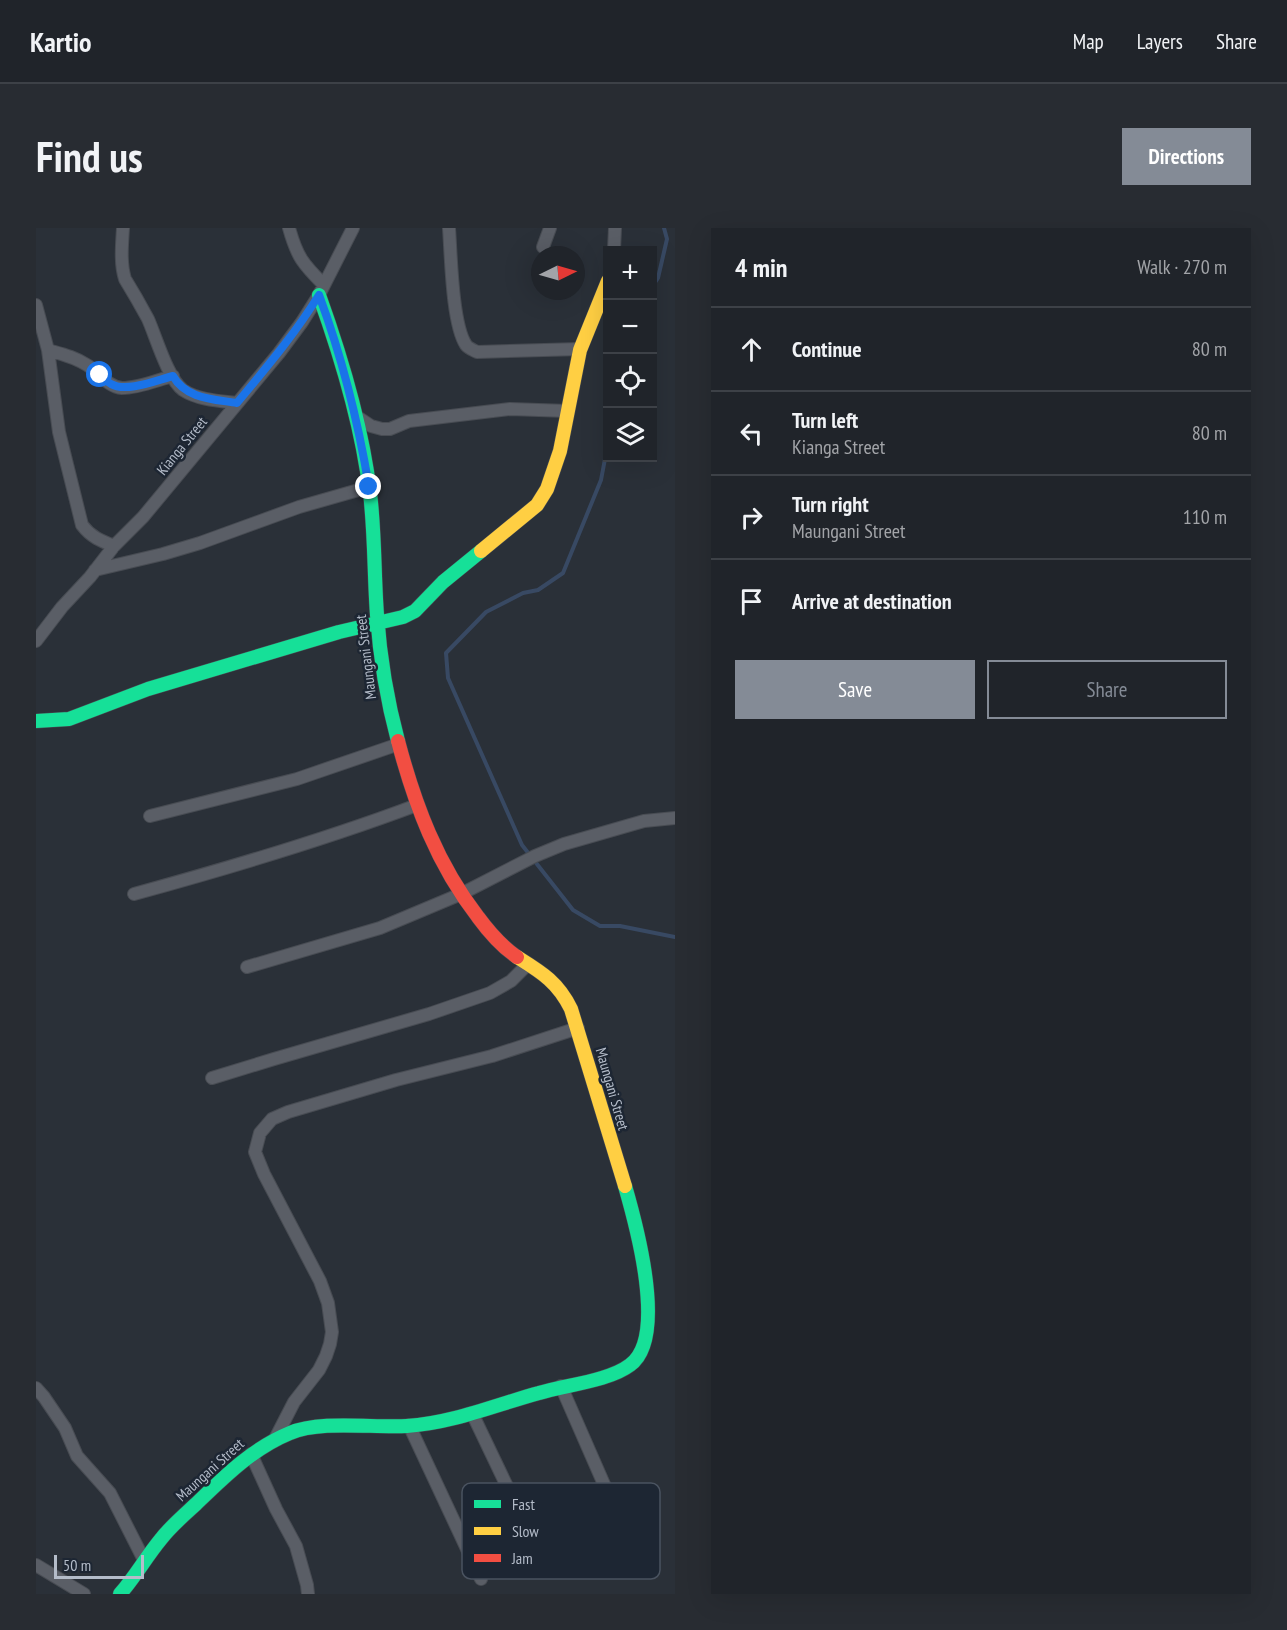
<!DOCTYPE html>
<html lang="en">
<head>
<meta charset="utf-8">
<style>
  :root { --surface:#20242a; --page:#282c32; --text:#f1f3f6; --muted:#a2a4a8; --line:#3d4147; --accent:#848b96 }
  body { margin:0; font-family:"PT Sans Narrow",sans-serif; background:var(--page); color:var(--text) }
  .controls { position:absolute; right:18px; top:18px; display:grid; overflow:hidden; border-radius:0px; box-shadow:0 6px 24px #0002 }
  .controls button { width:54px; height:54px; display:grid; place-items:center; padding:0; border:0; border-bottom:2px solid var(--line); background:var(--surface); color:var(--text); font:30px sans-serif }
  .compass { position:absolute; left:495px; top:18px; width:54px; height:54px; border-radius:50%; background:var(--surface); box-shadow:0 6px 24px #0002; rotate:85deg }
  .scale { position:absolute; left:18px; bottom:15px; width:90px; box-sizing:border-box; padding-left:6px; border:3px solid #b4bcc9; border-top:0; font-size:16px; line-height:21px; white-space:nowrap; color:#b4bcc9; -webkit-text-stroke:4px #1d2633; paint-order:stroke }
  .stop { position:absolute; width:18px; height:18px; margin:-14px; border:4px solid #1a73e8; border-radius:50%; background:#fff }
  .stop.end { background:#1a73e8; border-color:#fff; box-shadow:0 2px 6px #0008 }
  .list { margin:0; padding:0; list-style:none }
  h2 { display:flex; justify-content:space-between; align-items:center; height:78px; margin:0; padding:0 24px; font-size:26px }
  h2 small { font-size:20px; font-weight:400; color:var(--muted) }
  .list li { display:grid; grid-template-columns:39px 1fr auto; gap:18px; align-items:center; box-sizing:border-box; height:84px; padding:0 24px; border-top:2px solid var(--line) }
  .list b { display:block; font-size:22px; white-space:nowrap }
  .list p { margin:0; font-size:20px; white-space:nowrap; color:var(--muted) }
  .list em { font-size:20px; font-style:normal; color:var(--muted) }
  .actions { display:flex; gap:12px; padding:18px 24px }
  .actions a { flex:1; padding:14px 0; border:2px solid var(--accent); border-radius:0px; text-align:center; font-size:21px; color:var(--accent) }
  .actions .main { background:var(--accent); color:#fff }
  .icon { flex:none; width:33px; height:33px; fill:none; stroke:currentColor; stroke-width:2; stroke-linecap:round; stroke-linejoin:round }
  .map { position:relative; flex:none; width:639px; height:1366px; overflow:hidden; border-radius:0px }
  header { display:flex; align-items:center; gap:36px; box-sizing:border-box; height:84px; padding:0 30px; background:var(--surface); border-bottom:2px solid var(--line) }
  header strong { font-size:28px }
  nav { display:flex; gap:33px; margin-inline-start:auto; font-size:21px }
  .intro { display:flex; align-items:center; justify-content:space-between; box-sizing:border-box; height:144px; padding:0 36px }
  h1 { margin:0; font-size:42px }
  .button { padding:15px 27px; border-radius:0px; background:var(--accent); color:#fff; font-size:21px; font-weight:700 }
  main { display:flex; gap:36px; padding:0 36px }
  aside { flex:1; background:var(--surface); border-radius:0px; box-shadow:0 6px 24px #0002 }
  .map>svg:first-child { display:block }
</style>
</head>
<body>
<header>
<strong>Kartio</strong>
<nav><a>Map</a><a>Layers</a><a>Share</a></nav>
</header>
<div class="intro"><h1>Find us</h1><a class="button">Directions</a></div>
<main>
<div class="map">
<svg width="639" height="1366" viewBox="0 0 639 1366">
  <rect width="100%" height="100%" fill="#2a3038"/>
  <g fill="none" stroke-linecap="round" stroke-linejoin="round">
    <!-- stream -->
    <path stroke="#384963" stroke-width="4" d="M616 59 622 50 631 11 628 0
      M572 215 565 252 527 345 502 362 487 365 450 384 410 425 412 450 486 617 537 682 564 698H584L639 709"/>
    <defs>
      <path id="street" d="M87 0C86 17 84 35 89 51 97 64 105 78 112 91 120 109 132 151 147 162 162 172 184 173 201 175
        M253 0C261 29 267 36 288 57
        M413 0C415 27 416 96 430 117 432 120 437 122 441 124L544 121
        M507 19 514 0
        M578 22 579 0
        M0 77 12 122 23 204 46 297C55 309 65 313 78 318
        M12 122C26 126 39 129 51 137 62 144 72 159 86 160 103 160 121 152 137 148
        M320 188 335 198 346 201H354L373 193 474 181 532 183
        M59 342 127 326 164 315 263 279 333 259
        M0 413 26 379 54 349 78 318 107 289 243 125 266 94 283 67 317 0
        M114 588 261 551 363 516
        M98 666C193 640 288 612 381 577
        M211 739 344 700 425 666 499 628 528 616 608 593 639 590
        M176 850 238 831 393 786 454 765 475 753 492 736
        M525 1158 602 1334
        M0 1160 8 1169 29 1200 41 1228 74 1265 108 1332
        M436 1185 510 1340
        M373 1197 445 1351
        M239 1211 258 1174 283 1142 290 1128 294 1116 296 1104 292 1075 284 1053 228 946 219 924 224 905 236 891 252 884 360 852 456 828 542 800
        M215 1226 240 1281 260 1318 271 1357 272 1366
        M0 1337 48 1366"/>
      <path id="fast" d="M283 67C306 131 326 197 334 265 339 306 338 347 341 387 344 430 351 472 362 513
        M0 493 33 491 112 461 303 404 367 389 379 383 407 354 445 323
        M84 1366C99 1349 110 1329 125 1311 135 1298 148 1287 160 1276 188 1249 217 1220 254 1205 284 1192 337 1200 371 1198 417 1195 459 1177 503 1165 529 1157 573 1153 594 1137 632 1110 600 996 589 958"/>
      <path id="slow" d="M445 323 501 277 511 261 524 223 544 122 572 53
        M481 729C505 744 522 754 535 781L589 958"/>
      <path id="jam" d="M362 513C379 577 401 636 442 689 453 704 465 718 481 729"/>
    </defs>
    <!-- street casing -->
    <use href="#street" stroke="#484c53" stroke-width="14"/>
    <!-- fast casing -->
    <use href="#fast" stroke="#484c53" stroke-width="15"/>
    <!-- slow casing -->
    <use href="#slow" stroke="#484c53" stroke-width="15"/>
    <!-- jam casing -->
    <use href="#jam" stroke="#484c53" stroke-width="15"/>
    <!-- street -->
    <use href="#street" stroke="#5a5e66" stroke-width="12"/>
    <!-- fast -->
    <use href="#fast" stroke="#16e098" stroke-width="14"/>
    <!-- slow -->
    <use href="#slow" stroke="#ffcf43" stroke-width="14"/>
    <!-- jam -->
    <use href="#jam" stroke="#f24e42" stroke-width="14"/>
  </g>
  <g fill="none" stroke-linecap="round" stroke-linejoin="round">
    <!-- route -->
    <path stroke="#1a73e8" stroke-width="8" d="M64 147C68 150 71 154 75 156 90 165 121 152 137 148 150 171 177 171 201 175 230 140 259 106 283 67 306 129 322 193 333 259"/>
  </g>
  <g text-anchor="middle" stroke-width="5" stroke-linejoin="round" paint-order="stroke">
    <!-- street labels -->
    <g font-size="15" fill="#b4bcc9" stroke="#1d2633">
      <text transform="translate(146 218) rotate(-51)" y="5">Kianga Street</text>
      <text transform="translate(330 429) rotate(-97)" y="5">Maungani Street</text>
      <text transform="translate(576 861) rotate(74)" y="5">Maungani Street</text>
      <text transform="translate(174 1242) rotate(-42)" y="5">Maungani Street</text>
    </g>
  </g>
  <!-- legend -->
  <rect x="426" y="1255" width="198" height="96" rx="9" fill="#1d2633" stroke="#4a5360" stroke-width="1.5"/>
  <rect x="438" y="1272" width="27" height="8" fill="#16e098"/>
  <rect x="438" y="1299" width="27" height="8" fill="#ffcf43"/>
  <rect x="438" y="1326" width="27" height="8" fill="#f24e42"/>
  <g font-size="16" fill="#b4bcc9">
    <text x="476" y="1282">Fast</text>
    <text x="476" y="1309">Slow</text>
    <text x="476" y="1336">Jam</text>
  </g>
</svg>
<div class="controls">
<button>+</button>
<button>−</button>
<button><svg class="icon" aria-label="locate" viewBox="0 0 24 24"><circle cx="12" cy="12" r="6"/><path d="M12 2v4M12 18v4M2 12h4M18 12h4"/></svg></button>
<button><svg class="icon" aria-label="layers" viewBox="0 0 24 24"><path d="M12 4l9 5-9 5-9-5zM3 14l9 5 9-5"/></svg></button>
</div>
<svg class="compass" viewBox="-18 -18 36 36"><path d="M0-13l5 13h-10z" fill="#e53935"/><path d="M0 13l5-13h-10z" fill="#a2a4a8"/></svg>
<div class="scale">50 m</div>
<div class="stop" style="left:64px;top:147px"></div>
<div class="stop end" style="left:333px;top:259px"></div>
</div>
<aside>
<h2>4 min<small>Walk · 270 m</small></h2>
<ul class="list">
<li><svg class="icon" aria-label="ahead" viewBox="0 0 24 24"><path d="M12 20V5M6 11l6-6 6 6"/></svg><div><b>Continue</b></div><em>80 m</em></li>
<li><svg class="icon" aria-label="left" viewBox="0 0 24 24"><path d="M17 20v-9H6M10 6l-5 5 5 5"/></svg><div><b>Turn left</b><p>Kianga Street</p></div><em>80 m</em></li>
<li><svg class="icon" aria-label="right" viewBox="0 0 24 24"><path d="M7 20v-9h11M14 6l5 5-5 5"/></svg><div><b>Turn right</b><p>Maungani Street</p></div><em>110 m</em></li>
<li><svg class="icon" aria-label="arrive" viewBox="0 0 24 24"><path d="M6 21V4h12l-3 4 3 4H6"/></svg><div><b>Arrive at destination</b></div></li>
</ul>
<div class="actions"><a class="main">Save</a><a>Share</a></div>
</aside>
</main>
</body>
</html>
